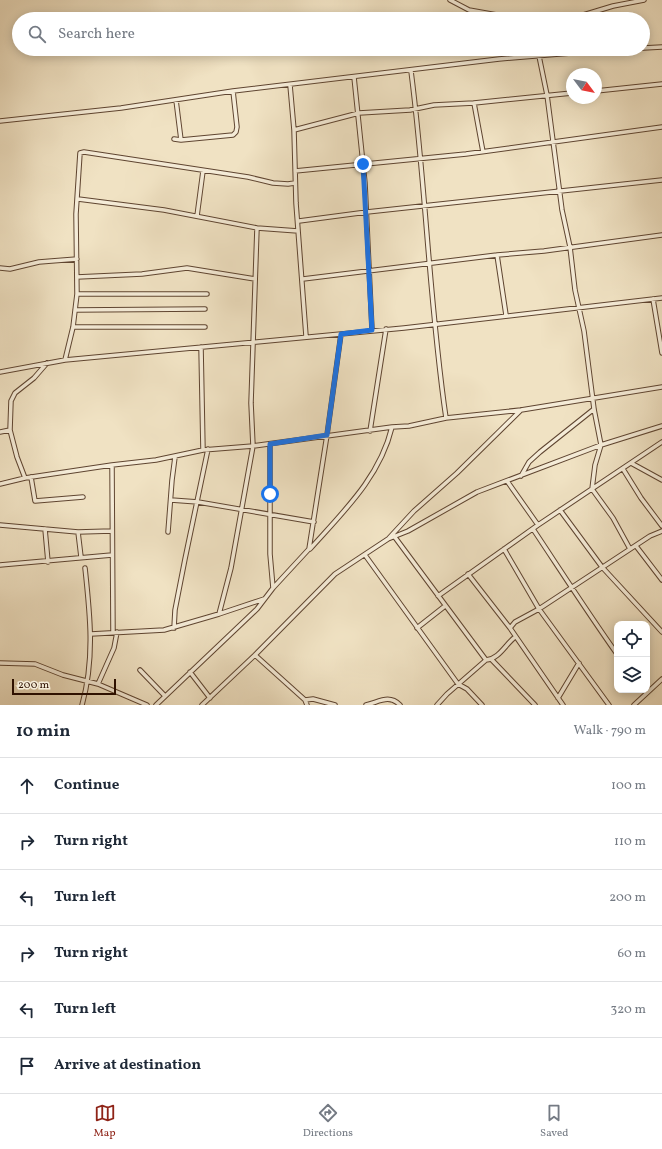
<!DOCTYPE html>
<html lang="en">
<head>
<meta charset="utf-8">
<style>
  :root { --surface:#fff; --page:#f2f2f3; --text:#1f2937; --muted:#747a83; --line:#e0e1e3; --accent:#8f2418 }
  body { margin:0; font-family:Vollkorn,serif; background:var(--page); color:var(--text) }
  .controls { position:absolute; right:12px; bottom:12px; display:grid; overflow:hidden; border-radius:8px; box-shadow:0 2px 10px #0003 }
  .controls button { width:36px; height:36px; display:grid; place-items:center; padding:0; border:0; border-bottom:1px solid var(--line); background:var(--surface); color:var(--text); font:20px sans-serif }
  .compass { position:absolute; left:566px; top:68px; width:36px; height:36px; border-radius:50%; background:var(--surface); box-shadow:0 2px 10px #0003; rotate:122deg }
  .scale { position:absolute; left:12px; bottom:10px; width:104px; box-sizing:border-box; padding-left:4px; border:2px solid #2f1100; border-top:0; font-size:11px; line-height:14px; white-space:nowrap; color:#2f1100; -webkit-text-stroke:3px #f5ecd8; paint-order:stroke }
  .stop { position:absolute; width:12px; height:12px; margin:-9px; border:3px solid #1a73e8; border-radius:50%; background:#fff }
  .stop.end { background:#1a73e8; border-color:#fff; box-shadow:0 1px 4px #0008 }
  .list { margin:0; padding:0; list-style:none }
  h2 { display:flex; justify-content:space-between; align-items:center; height:52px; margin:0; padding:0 16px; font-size:17px }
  h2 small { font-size:13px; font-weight:400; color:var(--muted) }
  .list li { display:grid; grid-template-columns:26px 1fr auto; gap:12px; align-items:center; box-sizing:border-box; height:56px; padding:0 16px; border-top:1px solid var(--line) }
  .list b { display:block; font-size:15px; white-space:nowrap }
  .list em { font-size:13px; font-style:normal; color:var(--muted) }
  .icon { flex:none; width:22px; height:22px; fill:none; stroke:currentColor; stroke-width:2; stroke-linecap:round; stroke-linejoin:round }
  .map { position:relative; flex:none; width:662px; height:705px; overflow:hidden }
  .search { position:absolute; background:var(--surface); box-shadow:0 2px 10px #0003; left:12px; right:12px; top:12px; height:44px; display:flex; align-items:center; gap:10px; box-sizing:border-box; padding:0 14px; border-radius:22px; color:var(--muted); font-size:15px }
  .sheet { height:388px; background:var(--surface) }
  nav { display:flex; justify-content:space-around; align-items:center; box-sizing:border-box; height:56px; border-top:1px solid var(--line); background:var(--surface); font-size:11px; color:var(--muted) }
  nav a { display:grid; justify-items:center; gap:2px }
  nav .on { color:var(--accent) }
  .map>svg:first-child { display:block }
</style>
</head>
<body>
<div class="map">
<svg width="662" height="705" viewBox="0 0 662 705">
  <rect width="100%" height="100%" fill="#f0e2c3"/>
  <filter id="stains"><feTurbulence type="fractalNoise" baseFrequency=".005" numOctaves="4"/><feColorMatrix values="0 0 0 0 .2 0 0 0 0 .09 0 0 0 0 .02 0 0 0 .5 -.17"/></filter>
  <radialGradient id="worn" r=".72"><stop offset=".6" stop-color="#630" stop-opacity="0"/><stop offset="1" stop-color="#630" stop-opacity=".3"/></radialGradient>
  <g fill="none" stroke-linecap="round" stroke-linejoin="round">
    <defs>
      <path id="minor" d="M450 0 469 10 520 19
        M570 19 613 6 644 0
        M643 48 662 47
        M539 56 547 95 562 210 570 247 575 290 584 331 594 409 601 445 595 465 592 489 613 518 630 549
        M411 71C426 186 429 303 446 418
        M354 77 365 183 372 330
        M290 85 294 130 296 203 306 336
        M596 91 662 84
        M176 100 181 140
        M474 103 483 152
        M0 121 121 108 233 91 499 59 620 49
        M294 130 359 113 410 110 434 105 474 103 572 93
        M174 139 181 140 233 135 236 132 237 127 233 91
        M295 171 466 154 662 127
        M78 199 164 210 257 228 298 231
        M197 216 203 171
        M299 221 367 212 662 180
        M497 255 506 315
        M0 268 10 269 39 262 77 259
        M77 277 142 274 187 268 255 279
        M303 279 497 255 544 251 662 235
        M77 294H207
        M653 299 662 353
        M75 310 205 309
        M73 327H205
        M201 347 203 450
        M65 360 73 327 77 294 76 214 80 153 84 152 248 177 273 183 288 184 295 183
        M0 372 65 360 404 328 662 298
        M10 430 17 457 25 478
        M370 431 386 329
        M0 432 10 430 11 401 15 393 34 378 47 363
        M270 444V554L273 588
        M631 463 662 480
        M112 465 113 632
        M623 469 641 498 662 526
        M521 476 529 462 540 452 594 409
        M31 477 35 501 83 497
        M507 481 538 525
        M0 484 25 478 112 465 156 460 203 450 253 446 392 427 409 426 446 418 521 410 662 387
        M171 500 198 502 314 522
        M560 510 602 567 662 632
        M0 525 78 532 112 531
        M45 529 48 562
        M533 529C561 571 588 613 617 654
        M78 532 81 557
        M168 532 172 480 175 457
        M394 536 486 660
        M389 538 414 511 457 473 521 410
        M636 546 662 580
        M310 549C344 511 380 477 392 427
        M504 549 539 609 609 705
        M365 555 458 684 467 689 482 705
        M0 565 112 555
        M468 574 510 628
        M438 596 538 525 662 442
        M219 614 231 568 253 446 251 403 257 228
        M174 628 175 610 185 559 208 449
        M417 628 445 606
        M91 634 164 630 219 614 264 599
        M255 655 305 700 307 705
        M492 660 535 705
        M0 663 35 664 63 675 98 684 147 705
        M140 670 165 696
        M190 672 210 698
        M98 684 114 648 117 632
        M558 698 579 663
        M305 700 313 699 335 705
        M82 705C95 659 90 614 85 568
        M156 705 257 609 273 588 309 549 327 435 341 334
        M202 705 255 655 335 574 388 539 408 531 477 492 601 445 662 426
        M366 705C379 702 389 694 400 705
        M437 705 447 694 486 660C499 659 505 645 515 637
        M563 705 510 628 515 622 539 609 650 536 662 531
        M634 705 662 679"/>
    </defs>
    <!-- minor casing -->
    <use href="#minor" stroke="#5f4531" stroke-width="5.5"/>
    <!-- minor -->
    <use href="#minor" stroke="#f5ecd8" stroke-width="3.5"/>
  </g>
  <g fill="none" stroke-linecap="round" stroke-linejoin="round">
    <!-- route -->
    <path stroke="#1a73e8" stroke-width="5" d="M270 494V444L327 435 341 334 372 330 363 164"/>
  </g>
  <rect width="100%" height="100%" filter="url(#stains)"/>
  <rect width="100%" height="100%" fill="url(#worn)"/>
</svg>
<div class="controls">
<button><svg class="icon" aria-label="locate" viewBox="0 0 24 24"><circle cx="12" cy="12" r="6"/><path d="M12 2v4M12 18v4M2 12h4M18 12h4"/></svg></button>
<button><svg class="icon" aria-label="layers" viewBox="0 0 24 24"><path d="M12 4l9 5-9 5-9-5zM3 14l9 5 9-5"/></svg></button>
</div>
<svg class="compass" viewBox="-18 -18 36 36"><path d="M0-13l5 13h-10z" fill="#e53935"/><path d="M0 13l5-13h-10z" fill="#747a83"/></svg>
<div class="scale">200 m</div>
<div class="stop" style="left:270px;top:494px"></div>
<div class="stop end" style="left:363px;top:164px"></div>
<div class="search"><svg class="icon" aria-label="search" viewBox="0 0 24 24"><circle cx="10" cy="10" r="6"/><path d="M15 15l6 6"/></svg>Search here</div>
</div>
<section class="sheet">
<h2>10 min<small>Walk · 790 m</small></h2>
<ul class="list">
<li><svg class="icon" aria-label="ahead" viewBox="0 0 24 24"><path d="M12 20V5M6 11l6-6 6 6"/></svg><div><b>Continue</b></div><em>100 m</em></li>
<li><svg class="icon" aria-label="right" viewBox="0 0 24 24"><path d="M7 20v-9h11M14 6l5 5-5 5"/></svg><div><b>Turn right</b></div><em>110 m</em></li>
<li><svg class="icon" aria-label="left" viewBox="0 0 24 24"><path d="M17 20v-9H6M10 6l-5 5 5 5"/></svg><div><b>Turn left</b></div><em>200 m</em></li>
<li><svg class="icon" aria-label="right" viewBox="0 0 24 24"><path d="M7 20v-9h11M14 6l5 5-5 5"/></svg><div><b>Turn right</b></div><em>60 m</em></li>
<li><svg class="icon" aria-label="left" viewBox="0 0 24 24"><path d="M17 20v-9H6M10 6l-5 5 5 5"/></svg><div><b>Turn left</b></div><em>320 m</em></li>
<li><svg class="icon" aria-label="arrive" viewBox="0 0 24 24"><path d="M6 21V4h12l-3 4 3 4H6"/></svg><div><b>Arrive at destination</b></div></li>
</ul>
</section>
<nav>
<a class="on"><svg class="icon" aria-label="map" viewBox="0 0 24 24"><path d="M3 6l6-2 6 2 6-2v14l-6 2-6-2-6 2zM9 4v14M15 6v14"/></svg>Map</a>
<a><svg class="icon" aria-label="directions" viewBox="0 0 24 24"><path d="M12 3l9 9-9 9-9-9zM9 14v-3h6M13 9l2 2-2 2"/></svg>Directions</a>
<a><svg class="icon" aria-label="saved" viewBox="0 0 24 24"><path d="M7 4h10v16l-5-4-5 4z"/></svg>Saved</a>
</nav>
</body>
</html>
